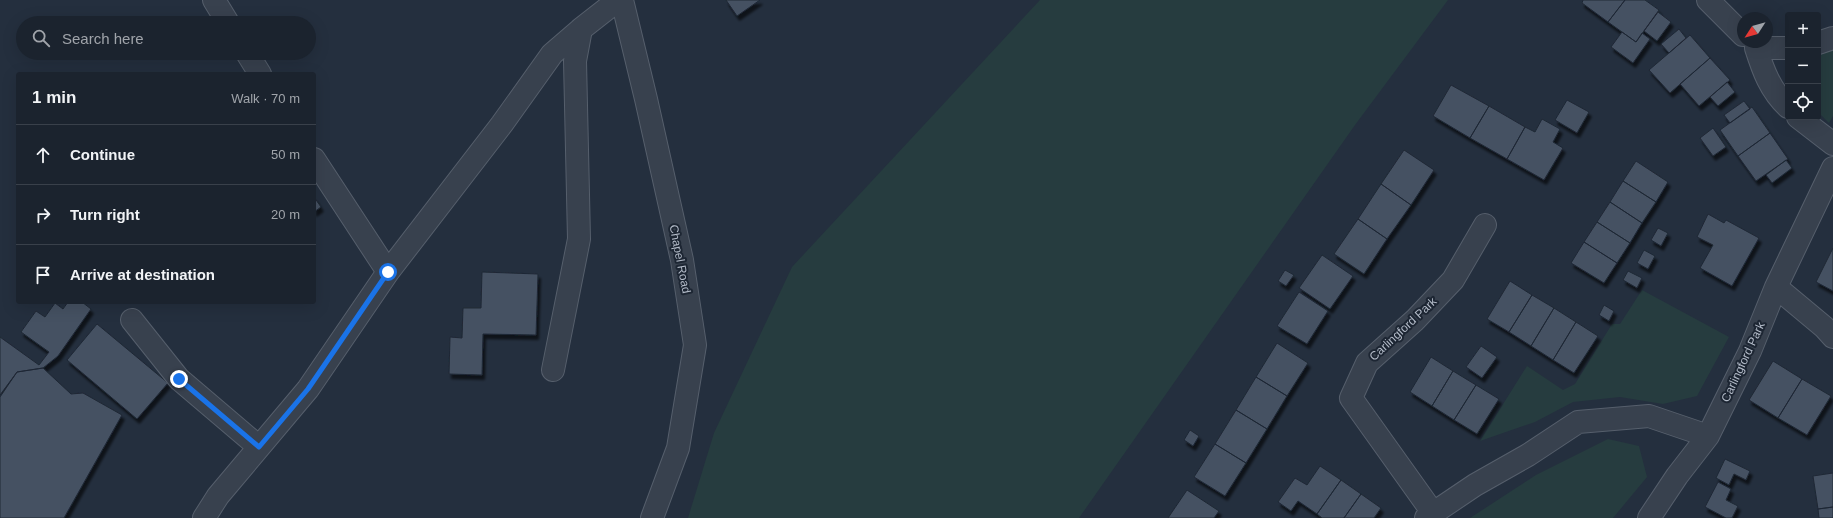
<!DOCTYPE html>
<html lang="en">
<head>
<meta charset="utf-8">
<style>
  :root { --surface:#1b232e; --page:#282f3a; --text:#f1f3f6; --muted:#a0a4aa; --line:#39404a }
  body { margin:0; font-family:Helvetica,sans-serif; background:var(--page); color:var(--text) }
  .controls { position:absolute; right:12px; top:12px; display:grid; overflow:hidden; border-radius:4px; box-shadow:0 4px 16px #0002 }
  .controls button { width:36px; height:36px; display:grid; place-items:center; padding:0; border:0; border-bottom:1px solid var(--line); background:var(--surface); color:var(--text); font:20px sans-serif }
  .compass { position:absolute; left:1737px; top:12px; width:36px; height:36px; border-radius:50%; background:var(--surface); box-shadow:0 4px 16px #0002; rotate:234deg }
  .stop { position:absolute; width:12px; height:12px; margin:-9px; border:3px solid #1a73e8; border-radius:50%; background:#fff }
  .stop.end { background:#1a73e8; border-color:#fff; box-shadow:0 1px 4px #0008 }
  .list { margin:0; padding:0; list-style:none }
  h2 { display:flex; justify-content:space-between; align-items:center; height:52px; margin:0; padding:0 16px; font-size:17px }
  h2 small { font-size:13px; font-weight:400; color:var(--muted) }
  .list li { display:grid; grid-template-columns:26px 1fr auto; gap:12px; align-items:center; box-sizing:border-box; height:60px; padding:0 16px; border-top:1px solid var(--line) }
  .list b { display:block; font-size:15px; white-space:nowrap }
  .list em { font-size:13px; font-style:normal; color:var(--muted) }
  .icon { flex:none; width:22px; height:22px; fill:none; stroke:currentColor; stroke-width:2; stroke-linecap:round; stroke-linejoin:round }
  .map { position:relative; flex:none; width:1833px; height:518px; overflow:hidden }
  .search { position:absolute; background:var(--surface); box-shadow:0 4px 16px #0002; left:16px; top:16px; width:300px; height:44px; display:flex; align-items:center; gap:10px; box-sizing:border-box; padding:0 14px; border-radius:22px; color:var(--muted); font-size:15px }
  .panel { position:absolute; background:var(--surface); box-shadow:0 4px 16px #0002; left:16px; top:72px; width:300px; height:232px; border-radius:4px }
  .map>svg:first-child { display:block }
</style>
</head>
<body>
<div class="map">
<svg width="1833" height="518" viewBox="0 0 1833 518">
  <defs>
    <filter id="shadow"><feDropShadow dx="2.5" dy="4.5" stdDeviation="1" flood-color="#0009"/></filter>
  </defs>
  <rect width="100%" height="100%" fill="#242f3e"/>
  <!-- green -->
  <path fill="#263c3f" d="M1040 0H1448L1355 125 1079 518H688L714 433 792 267Z
    M1833 48V116L1829 123 1818 112V57Z
    M1642 290 1729 337 1697 396 1663 404 1620 397 1573 402 1535 422 1480 441 1527 366 1563 390 1575 384 1612 324H1620Z
    M1608 439 1639 446 1647 477 1613 518H1470L1536 475Z"/>
  <!-- building -->
  <path fill="#455162" stroke="#1f2835" filter="url(#shadow)" d="M726 0H760L737 16Z
    M1583 0H1625L1608 22 1582 3Z
    M1625 0H1645L1659 10 1636 42 1608 22Z
    M1658 12 1671 22 1657 41 1644 31Z
    M1679 29 1686 38 1669 53 1661 44Z
    M1622 32 1636 42 1642 33 1650 39 1633 63 1611 47Z
    M1690 35 1710 58 1670 93 1649 70Z
    M1710 58 1730 80 1699 106 1680 84Z
    M1727 82 1735 92 1718 106 1710 97Z
    M1451 85 1489 106 1470 138 1433 116Z
    M1567 100 1589 112 1577 133 1555 120Z
    M1744 101 1750 109 1730 123 1724 115Z
    M1489 106 1525 127 1507 159 1470 138Z
    M1752 107 1770 133 1738 156 1720 130Z
    M1542 119 1560 129 1553 142 1563 148 1544 180 1507 159 1525 127 1535 132Z
    M1713 128 1726 147 1713 156 1700 138Z
    M1770 133 1788 159 1756 181 1738 156Z
    M1404 150 1434 170 1411 205 1381 184Z
    M1786 160 1792 168 1772 183 1766 175Z
    M1636 161 1668 182 1656 202 1623 181Z
    M1623 181 1656 202 1642 223 1610 202Z
    M1381 184 1411 205 1387 239 1358 219Z
    M314 197 321 207 314 212Z
    M1610 202 1642 223 1630 243 1597 222Z
    M1708 214 1724 223 1726 220 1759 238 1732 286 1700 268 1713 245 1697 237Z
    M1358 219 1387 239 1364 274 1334 254Z
    M1597 222 1630 243 1617 263 1584 242Z
    M1658 228 1668 233 1661 246 1651 240Z
    M1584 242 1617 263 1604 283 1571 263Z
    M1833 248V291L1816 282Z
    M1644 250 1655 256 1648 269 1637 263Z
    M1322 255 1353 276 1330 309 1299 288Z
    M1285 270 1294 275 1286 286 1278 281Z
    M1628 271 1642 278 1637 288 1623 280Z
    M482 272 538 274 536 335 483 334 482 375 449 374 450 337 462 338 463 308H481Z
    M1510 281 1532 295 1509 332 1487 319Z
    M1299 292 1328 311 1307 344 1277 326Z
    M1532 295 1554 308 1531 346 1509 332Z
    M68 302H82L91 309 58 356 43 368 17 372 0 395V337L39 365 49 352 21 332 36 311 45 317 55 303 63 309Z
    M1604 305 1614 311 1609 321 1599 315Z
    M1554 308 1576 322 1553 360 1531 346Z
    M1576 322 1598 336 1574 373 1553 360Z
    M97 324 168 383 137 419 67 360Z
    M1277 343 1308 363 1287 396 1256 377Z
    M1481 346 1497 357 1482 378 1466 367Z
    M1431 357 1453 371 1432 406 1410 392Z
    M1773 361 1802 379 1778 418 1749 400Z
    M43 368 71 394 83 393 122 415 64 518H0V397L17 372Z
    M1453 371 1476 385 1454 420 1432 406Z
    M1256 377 1287 396 1267 429 1236 410Z
    M1802 379 1831 396 1807 435 1778 418Z
    M1476 385 1499 399 1477 434 1454 420Z
    M1236 410 1267 429 1246 463 1215 444Z
    M1190 430 1199 436 1193 446 1184 440Z
    M1215 444 1246 463 1225 496 1194 477Z
    M1725 459 1750 471 1746 480 1734 474 1729 485 1716 478Z
    M1320 466 1341 480 1317 514 1298 501 1291 511 1278 502 1295 478 1307 485Z
    M1833 473V507L1818 509 1813 476Z
    M1341 480 1361 494 1344 518H1322L1317 514Z
    M1718 482 1731 489 1726 500 1738 506 1732 518H1726L1705 507Z
    M1187 490 1219 511 1214 518H1168Z
    M1361 494 1381 508 1374 518H1344Z
    M1833 507V518H1819L1818 509Z"/>
  <g fill="none" stroke-linecap="round" stroke-linejoin="round">
    <defs>
      <path id="minor" d="M214 0 228 23
        M622 0 646 99 682 260 695 345 678 448 652 518
        M1708 0 1743 35
        M1818 43 1833 38
        M1788 48H1756C1763 70 1770 90 1788 107
        M247 53 260 74
        M1798 117 1833 144
        M314 159 388 272
        M1776 287 1824 327 1833 337
        M132 320 179 379 259 447
        M553 370 579 239 575 61 581 29
        M1433 513 1351 398 1367 363 1415 320 1453 280 1485 225
        M204 518 218 496 308 389 388 272 502 124 552 54 581 29 618 0
        M1426 518 1475 485 1528 455 1578 422 1649 416 1708 436
        M1649 518 1677 476 1708 436 1750 351 1776 287 1833 168"/>
    </defs>
    <!-- minor casing -->
    <use href="#minor" stroke="#565f6c" stroke-width="24"/>
    <!-- minor -->
    <use href="#minor" stroke="#38414e" stroke-width="22"/>
  </g>
  <g fill="none" stroke-linecap="round" stroke-linejoin="round">
    <!-- route -->
    <path stroke="#1a73e8" stroke-width="5" d="M179 379 259 447 308 389 388 272"/>
  </g>
  <g text-anchor="middle" stroke-width="4" stroke-linejoin="round" paint-order="stroke">
    <!-- street labels -->
    <g font-size="12" fill="#b4bcc9" stroke="#1d2633">
      <text transform="translate(680 259) rotate(79)" y="4">Chapel Road</text>
      <text transform="translate(1403 329) rotate(-43)" y="4">Carlingford Park</text>
      <text transform="translate(1743 362) rotate(-65)" y="4">Carlingford Park</text>
    </g>
  </g>
</svg>
<div class="controls">
<button>+</button>
<button>−</button>
<button><svg class="icon" aria-label="locate" viewBox="0 0 24 24"><circle cx="12" cy="12" r="6"/><path d="M12 2v4M12 18v4M2 12h4M18 12h4"/></svg></button>
</div>
<svg class="compass" viewBox="-18 -18 36 36"><path d="M0-13l5 13h-10z" fill="#e53935"/><path d="M0 13l5-13h-10z" fill="#a0a4aa"/></svg>
<div class="stop" style="left:388px;top:272px"></div>
<div class="stop end" style="left:179px;top:379px"></div>
<div class="search"><svg class="icon" aria-label="search" viewBox="0 0 24 24"><circle cx="10" cy="10" r="6"/><path d="M15 15l6 6"/></svg>Search here</div>
<section class="panel">
<h2>1 min<small>Walk · 70 m</small></h2>
<ul class="list">
<li><svg class="icon" aria-label="ahead" viewBox="0 0 24 24"><path d="M12 20V5M6 11l6-6 6 6"/></svg><div><b>Continue</b></div><em>50 m</em></li>
<li><svg class="icon" aria-label="right" viewBox="0 0 24 24"><path d="M7 20v-9h11M14 6l5 5-5 5"/></svg><div><b>Turn right</b></div><em>20 m</em></li>
<li><svg class="icon" aria-label="arrive" viewBox="0 0 24 24"><path d="M6 21V4h12l-3 4 3 4H6"/></svg><div><b>Arrive at destination</b></div></li>
</ul>
</section>
</div>
</body>
</html>
